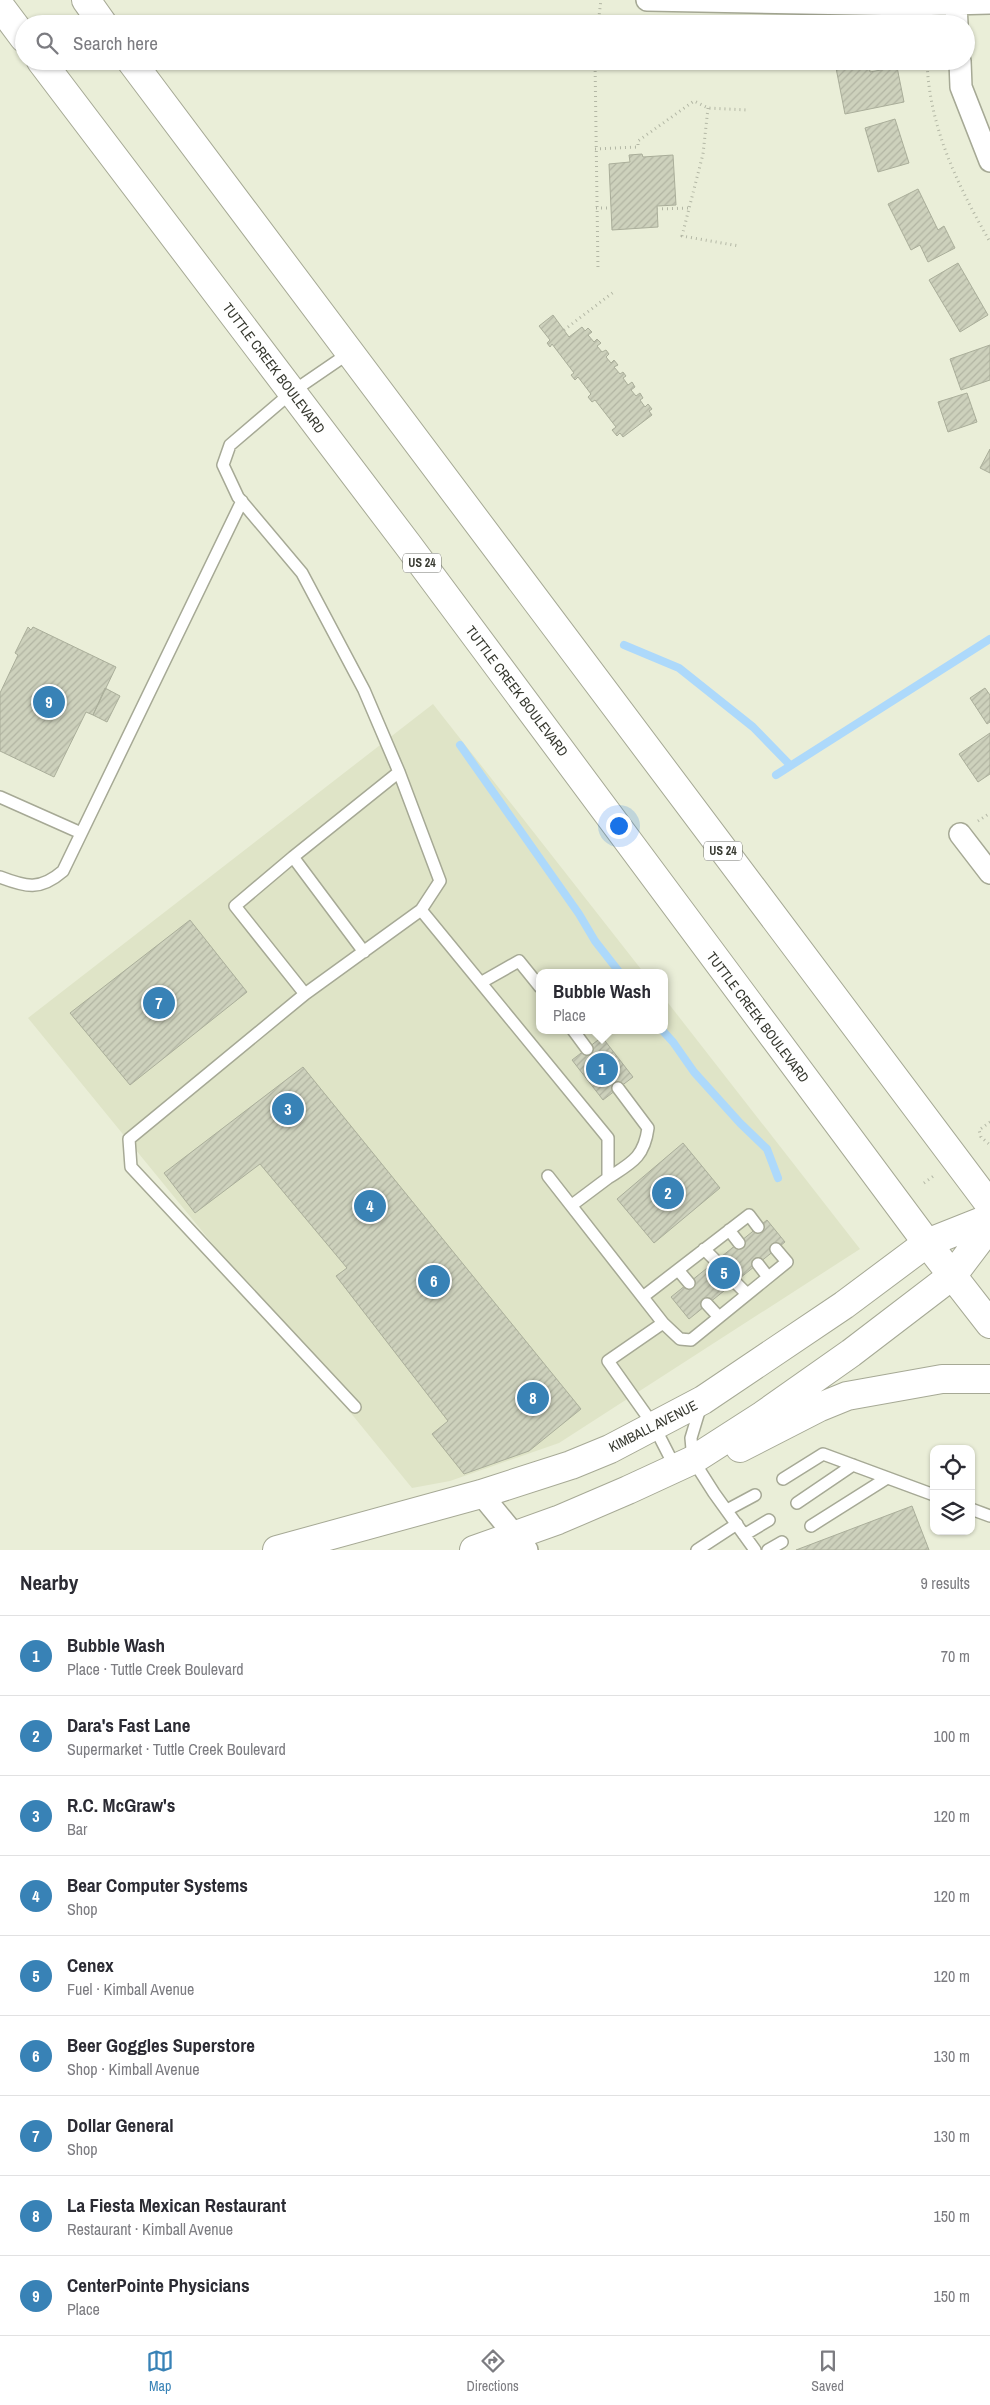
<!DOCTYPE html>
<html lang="en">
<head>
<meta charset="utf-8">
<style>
  :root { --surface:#fff; --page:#f2f2f3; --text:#2b2b33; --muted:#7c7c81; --line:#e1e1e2; --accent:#3882b6 }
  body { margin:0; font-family:"Archivo Narrow",sans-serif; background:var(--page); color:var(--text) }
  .controls { position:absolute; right:15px; bottom:15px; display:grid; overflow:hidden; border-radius:10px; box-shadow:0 1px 4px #0004 }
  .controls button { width:45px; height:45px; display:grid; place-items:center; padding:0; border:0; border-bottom:1px solid var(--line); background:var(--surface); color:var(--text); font:25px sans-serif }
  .you { position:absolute; left:618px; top:825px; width:18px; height:18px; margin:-12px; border:4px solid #fff; border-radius:50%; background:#1a73e8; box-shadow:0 0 0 8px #1a73e833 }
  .badge { display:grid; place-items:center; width:32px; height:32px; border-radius:50%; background:var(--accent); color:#fff; font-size:16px; font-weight:700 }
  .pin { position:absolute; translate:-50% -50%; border:2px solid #fff; box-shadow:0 1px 5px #0006 }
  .popup { position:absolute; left:536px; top:969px; width:132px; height:65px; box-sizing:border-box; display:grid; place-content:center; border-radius:10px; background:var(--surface); filter:drop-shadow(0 1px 4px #0005); font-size:16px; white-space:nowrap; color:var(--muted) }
  .popup b { font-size:19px; color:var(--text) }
  .popup::after { content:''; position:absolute; left:50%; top:100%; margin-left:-10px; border:10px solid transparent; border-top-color:var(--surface) }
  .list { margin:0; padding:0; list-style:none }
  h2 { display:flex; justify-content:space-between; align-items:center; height:65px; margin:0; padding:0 20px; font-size:21px }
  h2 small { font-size:16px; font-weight:400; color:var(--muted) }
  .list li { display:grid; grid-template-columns:32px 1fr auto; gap:15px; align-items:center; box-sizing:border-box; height:80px; padding:0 20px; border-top:1px solid var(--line) }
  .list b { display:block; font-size:19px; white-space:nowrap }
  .list p { margin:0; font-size:16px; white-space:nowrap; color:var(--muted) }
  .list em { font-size:16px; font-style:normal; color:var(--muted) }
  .icon { flex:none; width:28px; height:28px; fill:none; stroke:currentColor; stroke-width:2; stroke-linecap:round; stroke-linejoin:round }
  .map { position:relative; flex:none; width:990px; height:1550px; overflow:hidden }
  .search { position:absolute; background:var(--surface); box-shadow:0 1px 4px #0004; left:15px; right:15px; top:15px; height:55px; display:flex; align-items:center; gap:12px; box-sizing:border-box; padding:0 18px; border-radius:28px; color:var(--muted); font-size:19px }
  .sheet { height:785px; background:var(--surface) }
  nav { display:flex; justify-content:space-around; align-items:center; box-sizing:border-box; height:70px; border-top:1px solid var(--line); background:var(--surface); font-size:14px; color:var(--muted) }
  nav a { display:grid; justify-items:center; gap:2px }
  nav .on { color:var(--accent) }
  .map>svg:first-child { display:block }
</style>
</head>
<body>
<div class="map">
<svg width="990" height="1550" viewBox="0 0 990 1550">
  <defs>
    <pattern id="building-hatch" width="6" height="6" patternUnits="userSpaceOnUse" patternTransform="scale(1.25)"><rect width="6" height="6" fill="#cdd1bc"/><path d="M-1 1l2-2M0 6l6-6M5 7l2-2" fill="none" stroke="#b1b4a2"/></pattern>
  </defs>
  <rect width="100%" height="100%" fill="#eaeed8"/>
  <!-- built -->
  <path fill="#dfe4c7" d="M433 704 644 973H540V1030H664L665 999 860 1249 559 1443 450 1481 412 1488 28 1018Z"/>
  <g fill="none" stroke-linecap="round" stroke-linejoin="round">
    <!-- stream -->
    <path stroke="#add9fb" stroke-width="8" d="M624 645 679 668 753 727 790 765
      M460 745 579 914 595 941 620 973
      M776 775 990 639
      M662 1030 673 1042 694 1072 740 1123 767 1149 778 1178"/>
  </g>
  <!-- building -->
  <path fill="url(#building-hatch)" stroke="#aaae9a" d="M869 62 870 72 897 67 904 102 845 114 836 68Z
    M895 119 909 163 878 172 865 128Z
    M642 154 643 157 673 155 676 205 657 206 658 227 612 230 609 164 630 162 629 155Z
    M918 189 938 230 944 226 955 248 928 262 920 245 911 250 888 204Z
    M958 263 988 315 960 332 929 280Z
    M553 315 569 337 582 327 585 331 588 328 592 332 588 335 594 342 597 339 601 343 597 346 602 352 606 350 609 354 606 357 611 363 614 360 618 365 614 367 620 374 623 372 626 376 623 378 628 385 632 382 635 387 631 390 636 396 640 393 643 398 640 400 645 407 648 404 652 409 649 411 652 415 623 437 620 433 617 436 612 430 616 427 595 400 592 402 588 397 591 394 578 377 575 380 571 375 574 373 552 344 550 347 547 343 550 340 539 326Z
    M990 345V380L961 390 950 359Z
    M967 393 977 422 948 432 938 402Z
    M990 449V473L980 468Z
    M28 627 31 630 33 627 116 667 93 715 86 712 54 777 0 751V693L18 655 15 653Z
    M105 688 120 696 107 722 93 715Z
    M985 688 990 695V722L987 724 970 698Z
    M990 733V774L978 782 959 754Z
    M190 920 247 992 130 1085 70 1013Z
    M602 1037 633 1077 603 1100 572 1060Z
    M303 1067 581 1409 529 1451 464 1474 432 1434 448 1421 336 1276 347 1268 260 1164 195 1213 164 1173Z
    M683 1143 720 1188 654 1243 617 1199Z
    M767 1220 785 1242 689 1319 671 1297Z
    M912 1506 929 1550H796Z"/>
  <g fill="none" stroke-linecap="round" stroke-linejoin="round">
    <defs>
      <path id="lane" d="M349 353 292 392 230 445 223 465 238 497 302 573 364 690 399 772 440 881 421 910 305 994 129 1139 131 1167 355 1407
        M0 797 81 833
        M293 857 235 906 305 994
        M0 877C26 887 40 891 63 871L242 501
        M421 910 608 1138V1178L572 1205
        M364 952 293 857 399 772
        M482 982 519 961 540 987
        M573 1030 587 1049
        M548 1176 663 1323 608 1361 654 1426 675 1467
        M608 1178C631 1163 644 1158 648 1128L618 1088
        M729 1230 739 1243
        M704 1249 716 1261
        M758 1264 768 1277
        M678 1270 689 1283
        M735 1282 747 1294
        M644 1296 749 1215 758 1227
        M707 1304 719 1317
        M663 1323 680 1339 691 1340 787 1262 776 1249
        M701 1405 691 1438 693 1460 714 1493 755 1550
        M783 1479 823 1454 934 1495
        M797 1503 853 1465
        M971 1509 990 1516
        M727 1510 755 1495
        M811 1526 887 1478
        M744 1535 769 1520
        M697 1550 737 1524
        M768 1550 782 1542"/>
      <path id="street" d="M647 0 910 5 990 3
        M956 4 957 24
        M960 61 961 87 990 161
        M960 834 990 873
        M481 1494 527 1550"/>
      <path id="secondary" d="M740 1448 820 1407 847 1396 942 1379H990
        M277 1550 481 1494 571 1465 610 1449 703 1400 844 1305 927 1243 990 1218
        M474 1550 558 1520 628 1490 693 1460 763 1415 851 1353 953 1275 990 1226"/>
      <path id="highway" d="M86 0 103 24
        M0 6 24 38
        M41 61 408 545 927 1243 990 1324
        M131 61 990 1205"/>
    </defs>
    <!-- lane casing -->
    <use href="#lane" stroke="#a6a995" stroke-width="14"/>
    <!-- street casing -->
    <use href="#street" stroke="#a6a995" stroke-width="24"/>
    <!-- secondary casing -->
    <use href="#secondary" stroke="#a6a995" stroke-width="30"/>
    <!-- highway casing -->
    <use href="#highway" stroke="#a6a995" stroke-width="30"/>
    <!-- path -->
    <path stroke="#b3b7a5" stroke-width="3" stroke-dasharray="1 4" stroke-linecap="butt" d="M598 24 601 0
      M595 61 598 270
      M927 61C929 127 958 186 990 242
      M708 108 703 154 682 236 739 246
      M595 149 638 147V141L694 101 708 108 747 110
      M596 208H611
      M657 209 690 208
      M564 330 615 291
      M978 821 990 813
      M990 1122 979 1130 981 1137 990 1145
      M924 1183 935 1175"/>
    <!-- lane -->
    <use href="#lane" stroke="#fff" stroke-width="11"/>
    <!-- street -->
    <use href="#street" stroke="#fff" stroke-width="21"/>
    <!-- secondary -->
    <use href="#secondary" stroke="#fff" stroke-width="28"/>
    <!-- highway -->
    <use href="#highway" stroke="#fff" stroke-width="28"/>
  </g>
  <g text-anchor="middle" stroke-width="4" stroke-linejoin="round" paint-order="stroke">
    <!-- shield labels -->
    <g fill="#fff" stroke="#73746e" stroke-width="1">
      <rect x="403" y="553.5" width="38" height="19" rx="4"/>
      <rect x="704" y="841.5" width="38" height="19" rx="4"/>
    </g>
    <g font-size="12" font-weight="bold" fill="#373930">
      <text x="422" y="567">US 24</text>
      <text x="723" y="855">US 24</text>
    </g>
    <!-- street labels -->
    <g font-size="14" fill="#373930" stroke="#fff">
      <text transform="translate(274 368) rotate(53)" y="5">TUTTLE CREEK BOULEVARD</text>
      <text transform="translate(517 691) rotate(53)" y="5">TUTTLE CREEK BOULEVARD</text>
      <text transform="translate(758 1017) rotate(53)" y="5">TUTTLE CREEK BOULEVARD</text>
      <text transform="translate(653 1426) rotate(-27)" y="5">KIMBALL AVENUE</text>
    </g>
  </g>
</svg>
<div class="controls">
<button><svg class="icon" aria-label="locate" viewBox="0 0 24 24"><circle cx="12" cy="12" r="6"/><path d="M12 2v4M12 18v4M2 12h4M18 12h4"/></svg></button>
<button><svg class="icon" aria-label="layers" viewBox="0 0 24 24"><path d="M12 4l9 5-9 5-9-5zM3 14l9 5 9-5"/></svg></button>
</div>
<div class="you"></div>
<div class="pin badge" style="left:602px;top:1069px">1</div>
<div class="popup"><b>Bubble Wash</b>Place</div>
<div class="pin badge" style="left:668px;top:1193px">2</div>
<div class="pin badge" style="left:288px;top:1109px">3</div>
<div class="pin badge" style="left:370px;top:1206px">4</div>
<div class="pin badge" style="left:724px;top:1273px">5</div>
<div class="pin badge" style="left:434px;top:1281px">6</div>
<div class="pin badge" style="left:159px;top:1003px">7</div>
<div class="pin badge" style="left:533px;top:1398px">8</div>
<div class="pin badge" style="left:49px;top:702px">9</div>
<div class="search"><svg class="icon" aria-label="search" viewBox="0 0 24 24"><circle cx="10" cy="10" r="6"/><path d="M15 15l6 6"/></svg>Search here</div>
</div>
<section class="sheet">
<h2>Nearby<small>9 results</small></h2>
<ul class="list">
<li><span class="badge">1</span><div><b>Bubble Wash</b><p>Place · Tuttle Creek Boulevard</p></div><em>70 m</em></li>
<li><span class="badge">2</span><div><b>Dara's Fast Lane</b><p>Supermarket · Tuttle Creek Boulevard</p></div><em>100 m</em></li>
<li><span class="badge">3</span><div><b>R.C. McGraw's</b><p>Bar</p></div><em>120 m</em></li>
<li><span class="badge">4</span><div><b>Bear Computer Systems</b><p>Shop</p></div><em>120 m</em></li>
<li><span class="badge">5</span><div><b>Cenex</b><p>Fuel · Kimball Avenue</p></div><em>120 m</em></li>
<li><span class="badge">6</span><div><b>Beer Goggles Superstore</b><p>Shop · Kimball Avenue</p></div><em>130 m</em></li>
<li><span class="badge">7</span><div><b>Dollar General</b><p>Shop</p></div><em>130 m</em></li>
<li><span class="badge">8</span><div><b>La Fiesta Mexican Restaurant</b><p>Restaurant · Kimball Avenue</p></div><em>150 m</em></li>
<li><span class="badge">9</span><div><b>CenterPointe Physicians</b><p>Place</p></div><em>150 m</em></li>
</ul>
</section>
<nav>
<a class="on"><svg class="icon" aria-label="map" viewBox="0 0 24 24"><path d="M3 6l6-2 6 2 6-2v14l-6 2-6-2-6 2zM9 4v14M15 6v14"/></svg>Map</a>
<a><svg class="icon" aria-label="directions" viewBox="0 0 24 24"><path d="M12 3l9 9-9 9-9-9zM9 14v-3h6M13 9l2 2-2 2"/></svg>Directions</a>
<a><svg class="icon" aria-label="saved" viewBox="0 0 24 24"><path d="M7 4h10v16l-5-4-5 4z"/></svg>Saved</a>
</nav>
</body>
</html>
